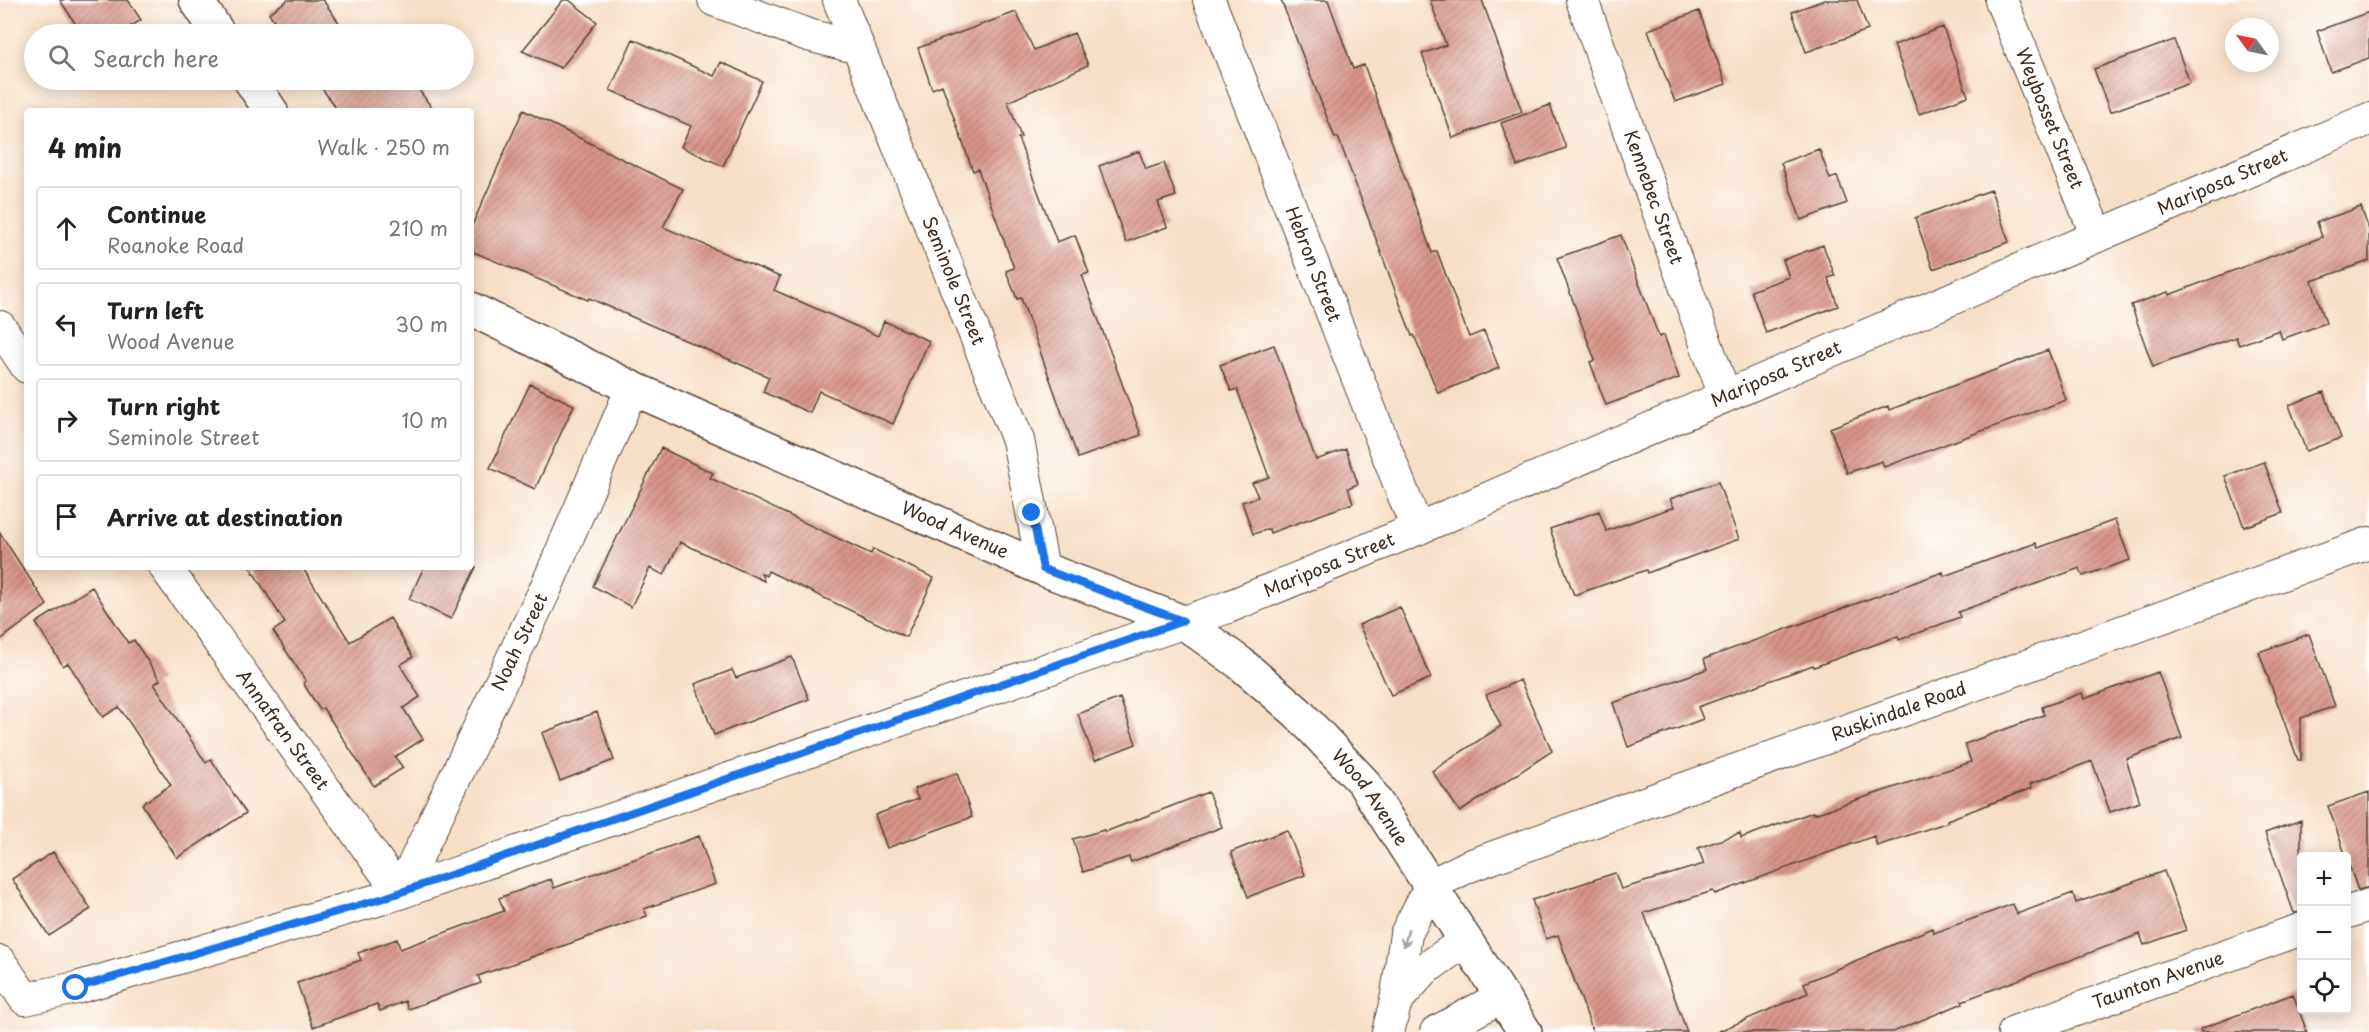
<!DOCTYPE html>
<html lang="en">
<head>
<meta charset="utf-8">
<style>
  :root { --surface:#fff; --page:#f2f2f2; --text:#222; --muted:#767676; --line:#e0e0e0 }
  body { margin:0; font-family:"Playpen Sans",sans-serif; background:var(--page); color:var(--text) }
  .controls { position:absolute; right:18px; bottom:18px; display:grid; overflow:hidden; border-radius:6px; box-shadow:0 3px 15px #0003 }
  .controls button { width:54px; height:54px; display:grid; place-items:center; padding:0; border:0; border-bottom:2px solid var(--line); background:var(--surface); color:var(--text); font:30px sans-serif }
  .compass { position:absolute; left:2225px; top:18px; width:54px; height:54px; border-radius:50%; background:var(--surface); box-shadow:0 3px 15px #0003; rotate:303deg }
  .stop { position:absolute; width:18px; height:18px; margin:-14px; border:4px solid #1a73e8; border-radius:50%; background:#fff }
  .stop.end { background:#1a73e8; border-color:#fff; box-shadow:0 2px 6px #0008 }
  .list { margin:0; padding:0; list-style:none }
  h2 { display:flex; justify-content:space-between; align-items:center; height:78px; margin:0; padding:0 24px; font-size:26px }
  h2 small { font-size:20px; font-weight:400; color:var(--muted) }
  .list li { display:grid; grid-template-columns:39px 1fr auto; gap:18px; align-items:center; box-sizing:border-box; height:84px; margin:0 12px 12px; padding:0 12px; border:2px solid var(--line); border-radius:6px }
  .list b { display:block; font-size:22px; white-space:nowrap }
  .list p { margin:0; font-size:20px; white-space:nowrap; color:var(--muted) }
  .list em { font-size:20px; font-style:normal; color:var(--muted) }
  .icon { flex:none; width:33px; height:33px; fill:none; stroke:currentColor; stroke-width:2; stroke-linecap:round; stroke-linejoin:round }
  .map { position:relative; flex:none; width:2369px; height:1032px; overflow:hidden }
  .search { position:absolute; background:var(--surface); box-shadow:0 3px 15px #0003; left:24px; top:24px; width:450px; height:66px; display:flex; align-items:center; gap:15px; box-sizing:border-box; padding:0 21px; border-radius:33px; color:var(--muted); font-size:22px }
  .panel { position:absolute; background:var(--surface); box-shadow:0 3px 15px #0003; left:24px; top:108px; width:450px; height:462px; border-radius:6px }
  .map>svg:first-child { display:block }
</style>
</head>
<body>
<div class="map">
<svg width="2369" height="1032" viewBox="0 0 2369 1032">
  <defs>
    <pattern id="building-hatch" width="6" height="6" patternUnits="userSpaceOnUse" patternTransform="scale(1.5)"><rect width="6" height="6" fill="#d89587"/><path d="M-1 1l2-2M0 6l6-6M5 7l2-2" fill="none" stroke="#b07a6e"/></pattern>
  </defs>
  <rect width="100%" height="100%" fill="#fff"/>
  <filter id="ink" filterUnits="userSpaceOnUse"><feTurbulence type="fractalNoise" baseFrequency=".0167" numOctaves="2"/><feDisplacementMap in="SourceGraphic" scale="12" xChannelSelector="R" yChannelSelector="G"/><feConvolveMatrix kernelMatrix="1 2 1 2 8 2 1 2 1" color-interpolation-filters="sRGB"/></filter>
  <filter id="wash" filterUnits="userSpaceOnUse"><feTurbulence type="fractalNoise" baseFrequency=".008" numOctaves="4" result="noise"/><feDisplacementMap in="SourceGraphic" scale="24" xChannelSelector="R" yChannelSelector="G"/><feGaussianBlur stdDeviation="1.35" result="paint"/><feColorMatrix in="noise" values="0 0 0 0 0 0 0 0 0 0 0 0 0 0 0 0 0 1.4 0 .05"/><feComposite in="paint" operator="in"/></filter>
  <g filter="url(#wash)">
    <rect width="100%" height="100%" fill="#f6dfc6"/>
    <g id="blocks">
      <!-- building -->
      <path fill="url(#building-hatch)" d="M60 0H128L141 20 119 34H82Z
        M288 0H323L347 34H283L269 13Z
        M563 0H569L597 22 561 68 522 51Z
        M1281 0H1328L1353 69 1364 65 1432 253 1437 251 1469 337 1484 331 1499 368 1438 393 1414 335 1412 336 1338 137 1335 138Z
        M1430 0H1482L1522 112 1453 138 1422 54 1446 45Z
        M1824 0H1857L1868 30 1806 52 1792 12Z
        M1699 11 1726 84 1675 102 1648 30Z
        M1016 12 1034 50 1074 33 1088 65 1008 102 1021 137 1018 138 1057 242 1075 235 1089 273 1082 275 1141 435 1078 458 1021 298 1017 299 1006 271 1014 268 978 169 973 171 942 85 932 89 918 48Z
        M2369 12V58L2331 72 2317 31Z
        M1943 27 1968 96 1919 114 1894 45Z
        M633 39 714 76 721 62 762 81 723 166 681 147 691 126 610 90Z
        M2174 40 2190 83 2110 112 2094 69Z
        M316 80H412L434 111H338Z
        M1550 105 1566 148 1517 166 1501 123Z
        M523 110 683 189 663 227 780 277 774 290 878 336 884 321 929 341 893 424 819 391 810 413 763 392 769 377 589 298 588 300 471 251V228Z
        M1819 149 1830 179 1837 176 1847 203 1801 220 1781 163Z
        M1139 151 1146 169 1164 163 1176 196 1158 202 1167 227 1126 242 1099 166Z
        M1991 190 2009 242 1933 269 1915 218Z
        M2361 207 2369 230V261L2312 281 2326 323 2282 339 2279 330 2239 345 2236 337 2153 367 2131 305 2168 292 2169 295 2322 237 2317 222Z
        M1621 235 1659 337 1664 335 1679 378 1606 405 1590 362 1595 360 1557 258Z
        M1823 245 1835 276 1828 278 1838 306 1766 333 1751 291 1789 277 1783 260Z
        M1274 345 1316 460 1346 449 1358 484 1348 488 1353 503 1270 533 1269 529 1253 534 1242 502 1258 497 1252 483 1269 477 1237 389 1231 391 1220 365Z
        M2048 350 2066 400 1884 467 1882 461 1847 473 1830 428 1888 406 1889 410Z
        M530 384 574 405 535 489 490 468Z
        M2324 392 2341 438 2306 451 2289 405Z
        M661 448 713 473 710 478 871 554 873 549 934 578 906 637 768 571 766 576 761 573 764 581 680 542 664 575 650 568 631 607 593 586Z
        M2264 462 2283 513 2244 527 2225 476Z
        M1718 482 1739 539 1647 573 1646 570 1574 595 1550 529 1599 511 1606 531 1674 507 1670 499Z
        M2115 520 2130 560 2083 576 2080 568 1958 612 1960 617 1899 640 1898 636 1814 667 1813 665 1698 707 1703 719 1628 747 1613 703 1707 669 1704 659 1943 572 1944 576 2036 543 2038 548Z
        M0 533 47 605 0 640Z
        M250 567H302L350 642 390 618 413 657 400 665 420 697 403 708 423 739 395 757 403 768 374 786 323 708 320 710 303 683 306 681 273 631 285 623Z
        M424 567H476L451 619 409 599Z
        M92 587 128 643 134 640 160 680 154 684 206 763 211 759 246 813 177 858 142 804 171 785 119 707 103 717 68 663 63 666 36 623Z
        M1400 607 1431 678 1391 695 1359 625Z
        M2309 634 2335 706 2301 718V760H2298L2259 652Z
        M792 657 809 699 714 735 695 684 732 670 736 678Z
        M2158 672 2182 738 2126 759 2140 802 2110 812 2092 761 2030 784 2032 788 1947 820 1948 822 1877 846 1874 836 1715 894 1713 891 1644 913 1687 1032H1593L1558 935 1546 939 1532 900 1615 873 1621 889 1704 864 1698 848 1740 833 1741 838 1813 812 1814 814 1971 762 1965 744 2044 715 2042 707 2082 693 2084 699Z
        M1520 680 1552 751 1460 812 1432 771 1501 726 1486 695Z
        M1120 698 1136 744 1095 760 1078 714Z
        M597 712 614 760 560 781 542 733Z
        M957 773 972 817 887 848 875 815 918 799 914 789Z
        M1208 792 1222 827 1131 862 1129 857 1083 872 1073 839 1104 830 1105 832Z
        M2369 792V887L2358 890 2328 806Z
        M2301 820V912L2294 913 2265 833Z
        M1287 830 1305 875 1248 897 1231 852Z
        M699 836 715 884 644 909 647 916 478 976 481 983 408 1009 405 1001 380 1011 377 1004 313 1027 297 983 361 960 358 953 397 939 400 949 504 911 499 898 551 879 554 888Z
        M53 852 91 909 49 936 12 879Z
        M2164 871 2186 930 2144 945 2140 934 1962 1001 1963 1003 1893 1032H1717L1808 993 1804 983 1932 928 1934 933 2013 904 2017 914 2073 893 2076 903Z
        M2293 994 2307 1032H2201L2200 1029Z"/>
    </g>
  </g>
  <g filter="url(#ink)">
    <use href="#blocks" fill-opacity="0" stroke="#574537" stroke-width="1.5"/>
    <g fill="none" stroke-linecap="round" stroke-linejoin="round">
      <defs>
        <g id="minor">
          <path d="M714 0 808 35 859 48"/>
          <path id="s1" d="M839 0 1018 440 1043 569"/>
          <path id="s2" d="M1209 0 1417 529"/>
          <path id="s3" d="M1582 0 1725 396"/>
          <path id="s4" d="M2001 0 2097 236"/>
          <path d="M0 327 27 367"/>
          <path id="s5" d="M165 567 400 893 545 590 632 388"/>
          <path d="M2346 913 2369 905"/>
          <path id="s6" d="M0 962 25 999 76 988 384 898 1228 607 1417 529 2369 119"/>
          <path d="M1396 1001 1424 970 1466 940"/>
          <path id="s7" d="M1388 1032 1396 1001 1406 934 1431 885 1469 866 2369 543"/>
          <path d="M1436 1032 1503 996"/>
          <path id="s8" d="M2014 1032 2302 929"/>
        </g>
        <g id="secondary">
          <path d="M196 0 219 34"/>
          <path d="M250 80 271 111"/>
          <path id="s9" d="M471 309 632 388 1043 569 1183 622 1240 663 1297 712 1363 782 1525 1032"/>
        </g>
      </defs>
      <!-- minor casing -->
      <use href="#minor" stroke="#574537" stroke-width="34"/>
      <!-- secondary casing -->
      <use href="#secondary" stroke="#574537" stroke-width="36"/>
      <!-- minor -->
      <use href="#minor" stroke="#fff" stroke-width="32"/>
      <!-- secondary -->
      <use href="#secondary" stroke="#fff" stroke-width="33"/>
    </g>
    <!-- one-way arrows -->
    <defs><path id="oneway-shaft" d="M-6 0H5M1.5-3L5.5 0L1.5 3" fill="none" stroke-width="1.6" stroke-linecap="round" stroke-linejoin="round" transform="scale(1.5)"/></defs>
    <use stroke="#a79f9a" href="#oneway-shaft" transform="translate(1406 938) rotate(104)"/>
  </g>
  <g fill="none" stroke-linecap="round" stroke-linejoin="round" filter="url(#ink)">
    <!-- route -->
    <path stroke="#1a73e8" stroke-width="8" d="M76 988 384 898 1183 621 1043 569 1032 513"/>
  </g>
  <g text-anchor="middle" stroke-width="4.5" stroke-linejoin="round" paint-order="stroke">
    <!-- street labels -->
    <g font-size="18" fill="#3b2a1e" stroke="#fff">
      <text dy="6" stroke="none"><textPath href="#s4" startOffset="128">Weybosset Street</textPath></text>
      <text dy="6" stroke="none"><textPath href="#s6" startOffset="2392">Mariposa Street</textPath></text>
      <text dy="6" stroke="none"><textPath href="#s3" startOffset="210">Kennebec Street</textPath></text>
      <text dy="6" stroke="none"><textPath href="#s2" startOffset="284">Hebron Street</textPath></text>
      <text dy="6" stroke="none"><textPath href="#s1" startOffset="303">Seminole Street</textPath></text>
      <text dy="6" stroke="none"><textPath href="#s6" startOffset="1906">Mariposa Street</textPath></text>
      <text dy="6" stroke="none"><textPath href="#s9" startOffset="532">Wood Avenue</textPath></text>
      <text dy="6" stroke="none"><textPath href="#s6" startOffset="1420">Mariposa Street</textPath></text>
      <text dy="6" stroke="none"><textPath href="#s5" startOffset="680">Noah Street</textPath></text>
      <text dy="6" stroke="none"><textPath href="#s7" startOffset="654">Ruskindale Road</textPath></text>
      <text dy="6" stroke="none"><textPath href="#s5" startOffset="201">Annafran Street</textPath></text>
      <text dy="6" stroke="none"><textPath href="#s9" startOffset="1036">Wood Avenue</textPath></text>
      <text dy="6" stroke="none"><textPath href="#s8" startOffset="153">Taunton Avenue</textPath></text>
    </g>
  </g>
</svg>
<div class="controls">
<button>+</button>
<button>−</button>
<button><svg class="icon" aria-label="locate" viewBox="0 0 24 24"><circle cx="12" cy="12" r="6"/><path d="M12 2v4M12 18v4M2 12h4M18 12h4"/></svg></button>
</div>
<svg class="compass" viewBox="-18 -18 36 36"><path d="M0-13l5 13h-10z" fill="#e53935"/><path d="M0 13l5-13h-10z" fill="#767676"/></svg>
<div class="stop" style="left:76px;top:988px"></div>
<div class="stop end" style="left:1032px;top:513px"></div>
<div class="search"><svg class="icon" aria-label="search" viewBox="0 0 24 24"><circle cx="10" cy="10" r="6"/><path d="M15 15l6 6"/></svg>Search here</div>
<section class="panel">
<h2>4 min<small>Walk · 250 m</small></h2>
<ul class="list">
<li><svg class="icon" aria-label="ahead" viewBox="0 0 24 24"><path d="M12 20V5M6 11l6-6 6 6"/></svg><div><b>Continue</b><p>Roanoke Road</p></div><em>210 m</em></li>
<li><svg class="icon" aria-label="left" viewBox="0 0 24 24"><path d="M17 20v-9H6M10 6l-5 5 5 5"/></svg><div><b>Turn left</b><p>Wood Avenue</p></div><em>30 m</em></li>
<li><svg class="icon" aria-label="right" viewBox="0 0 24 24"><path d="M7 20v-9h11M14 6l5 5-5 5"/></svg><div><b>Turn right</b><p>Seminole Street</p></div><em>10 m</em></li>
<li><svg class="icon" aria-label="arrive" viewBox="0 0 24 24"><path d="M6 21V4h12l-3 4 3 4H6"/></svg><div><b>Arrive at destination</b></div></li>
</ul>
</section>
</div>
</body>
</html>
